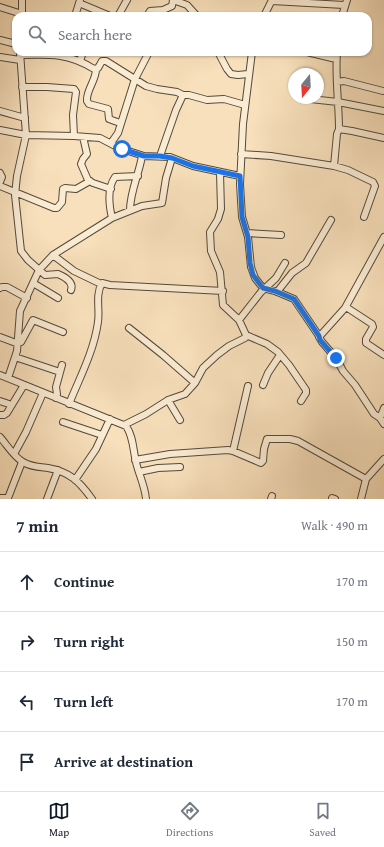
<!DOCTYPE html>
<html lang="en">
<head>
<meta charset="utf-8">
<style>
  :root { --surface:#fff; --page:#f6f6f7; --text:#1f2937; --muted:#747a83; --line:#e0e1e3; --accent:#111827 }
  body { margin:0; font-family:"Gentium Book Plus",serif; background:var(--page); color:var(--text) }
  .compass { position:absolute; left:288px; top:68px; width:36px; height:36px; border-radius:50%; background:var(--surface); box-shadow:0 1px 3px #0004; rotate:198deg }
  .stop { position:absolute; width:12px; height:12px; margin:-9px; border:3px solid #1a73e8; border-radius:50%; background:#fff }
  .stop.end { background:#1a73e8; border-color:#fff; box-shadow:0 1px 4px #0008 }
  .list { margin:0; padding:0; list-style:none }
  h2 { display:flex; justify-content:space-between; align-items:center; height:52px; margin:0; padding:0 16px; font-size:17px }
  h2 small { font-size:13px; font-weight:400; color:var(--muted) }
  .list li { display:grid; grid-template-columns:26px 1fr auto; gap:12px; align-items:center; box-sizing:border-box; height:60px; padding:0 16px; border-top:1px solid var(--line) }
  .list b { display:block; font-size:15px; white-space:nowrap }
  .list em { font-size:13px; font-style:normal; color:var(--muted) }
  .icon { flex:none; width:22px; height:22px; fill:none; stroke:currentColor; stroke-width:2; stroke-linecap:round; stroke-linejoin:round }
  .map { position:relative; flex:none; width:384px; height:499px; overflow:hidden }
  .search { position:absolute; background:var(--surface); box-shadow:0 1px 3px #0004; left:12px; right:12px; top:12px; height:44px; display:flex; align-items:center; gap:10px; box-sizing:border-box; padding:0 14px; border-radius:12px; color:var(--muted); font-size:15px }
  .sheet { height:292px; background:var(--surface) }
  nav { display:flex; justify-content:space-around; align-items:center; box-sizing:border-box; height:56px; border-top:1px solid var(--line); background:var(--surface); font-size:11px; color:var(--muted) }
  nav a { display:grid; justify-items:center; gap:2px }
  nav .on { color:var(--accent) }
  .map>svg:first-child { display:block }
</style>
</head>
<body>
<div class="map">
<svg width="384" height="499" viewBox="0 0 384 499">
  <rect width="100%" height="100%" fill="#f8e0bc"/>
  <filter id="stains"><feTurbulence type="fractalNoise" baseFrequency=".005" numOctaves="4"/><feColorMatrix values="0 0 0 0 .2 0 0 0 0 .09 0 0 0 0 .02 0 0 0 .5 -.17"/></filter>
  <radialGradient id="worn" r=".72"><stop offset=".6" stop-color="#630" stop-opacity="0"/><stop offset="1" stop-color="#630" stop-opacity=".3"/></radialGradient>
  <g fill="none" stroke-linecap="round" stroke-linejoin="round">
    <defs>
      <path id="minor" d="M173 0 187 5 197 16
        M272 1 344 5
        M79 3 110 16
        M0 7 22 14
        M22 16V0
        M75 16 80 0
        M118 16 127 0
        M147 16 150 11 163 10 172 6 173 0
        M264 16 272 0
        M342 16 347 0
        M0 40 16 44
        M20 52 26 135 17 176 15 195 21 251 28 260 45 275 58 274C65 277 74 282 71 290
        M218 52 227 69 231 74 238 75 248 74
        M252 52 243 124 240 184 242 217 248 237 251 267 255 278 263 288 275 291 294 299 319 336
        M307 52 336 59
        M337 52C335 78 339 104 339 129
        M20 55C49 54 69 53 94 69L98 68 102 61H106L146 86 157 89 177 92 183 95
        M0 57 20 60
        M80 61 83 52
        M96 69C96 81 86 90 87 101L89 104 108 109 109 119 120 123
        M337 82 344 81 383 91
        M22 87H47L74 89 76 92 73 115 74 136
        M301 98 338 102 384 111
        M0 111 25 118
        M0 130 26 135 74 136 100 138 119 148 144 156 170 157 193 166 240 176
        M83 137 87 154 83 159 81 164 88 180 93 183 111 189
        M111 143 118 133 135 79 149 52
        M241 154 271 156 334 166 348 170 373 182 375 186 364 217
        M160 156 176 110 183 95H189L207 100 224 99 245 105
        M334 166 337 134 339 129 352 131 384 138
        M0 173 2 177 0 182
        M0 186 54 208H57L62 202 63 189 65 188 76 189 90 181
        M130 210C130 192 139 174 142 156
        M112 218 142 206 162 203 166 178 172 158
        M247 233 281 235
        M53 255 74 271 101 284
        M33 283 58 298
        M0 288 2 287H7L27 298
        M277 292 292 273 306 263 331 220
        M346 307 372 324 373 327 366 339V343L384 355
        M239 320 261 292 276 278 285 263
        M129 328 163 355 195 383
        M246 335 267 344 278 352 289 365 306 390V393L301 401
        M0 337 16 343 21 342 33 320 63 332
        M15 357 60 372
        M0 375 126 426C134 437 133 453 137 466 140 477 145 487 146 499
        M8 378 17 351 20 311 39 270 53 255 112 218C109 205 107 188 115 177L138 176
        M263 385 268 373 280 355
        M56 398 57 394 56 387 62 365
        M168 400 180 420
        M0 401 12 405
        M69 404C80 377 94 351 98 322 100 309 95 295 102 283L110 285 223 291
        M384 408 380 418 384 424
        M0 415H4L7 413 24 385
        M380 418 374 414 355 385 343 371 336 358 322 342 319 337 345 308 384 237
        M63 422 102 435
        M124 425 146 414 168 400 185 394 195 383 203 368 217 355 229 346 245 338 246 335 239 320 223 305 220 272 211 251 210 232 218 219 221 209 220 173
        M0 437C7 445 14 457 23 462 31 467 39 467 48 468 70 472 79 481 92 499
        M233 451 248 386
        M14 454 26 432 43 393
        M135 460 170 454 228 450 233 451 261 463 263 461 264 449 267 439H290L298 441 366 479
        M139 472 158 468 180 467
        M75 480 96 449 110 419
        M0 498H8L22 462
        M332 498 335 499
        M47 499 58 470
        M271 499 272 496
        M361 499 366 479 384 459"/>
    </defs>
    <!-- minor casing -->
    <use href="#minor" stroke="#54493a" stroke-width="8"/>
    <!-- minor -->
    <use href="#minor" stroke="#faebd3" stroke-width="6"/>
  </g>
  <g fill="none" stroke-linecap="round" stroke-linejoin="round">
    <!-- route -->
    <path stroke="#1a73e8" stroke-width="5" d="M122 149 144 156H160L172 158 193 166 240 176 242 217 248 237 250 263 253 275 263 288 275 291 294 299 319 336 320 340 336 358"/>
  </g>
  <rect width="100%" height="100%" filter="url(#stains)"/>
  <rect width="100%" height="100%" fill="url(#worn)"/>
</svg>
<svg class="compass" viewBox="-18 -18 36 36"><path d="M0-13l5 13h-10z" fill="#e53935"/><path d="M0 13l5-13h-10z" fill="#747a83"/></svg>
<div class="stop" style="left:122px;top:149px"></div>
<div class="stop end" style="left:336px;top:358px"></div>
<div class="search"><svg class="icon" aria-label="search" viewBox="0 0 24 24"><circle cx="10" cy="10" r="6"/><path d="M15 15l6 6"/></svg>Search here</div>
</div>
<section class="sheet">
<h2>7 min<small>Walk · 490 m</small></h2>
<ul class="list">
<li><svg class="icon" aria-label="ahead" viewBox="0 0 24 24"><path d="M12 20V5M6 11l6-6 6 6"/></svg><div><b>Continue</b></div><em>170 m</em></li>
<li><svg class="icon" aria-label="right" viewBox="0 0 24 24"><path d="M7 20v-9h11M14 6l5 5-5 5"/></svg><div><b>Turn right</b></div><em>150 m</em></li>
<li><svg class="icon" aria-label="left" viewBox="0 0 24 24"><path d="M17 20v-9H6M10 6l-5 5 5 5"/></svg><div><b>Turn left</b></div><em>170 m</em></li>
<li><svg class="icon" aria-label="arrive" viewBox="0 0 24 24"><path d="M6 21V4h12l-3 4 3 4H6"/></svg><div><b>Arrive at destination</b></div></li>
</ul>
</section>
<nav>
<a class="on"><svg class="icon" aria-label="map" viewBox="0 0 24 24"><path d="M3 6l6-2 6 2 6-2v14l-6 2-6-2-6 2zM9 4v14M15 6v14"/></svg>Map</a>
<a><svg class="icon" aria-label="directions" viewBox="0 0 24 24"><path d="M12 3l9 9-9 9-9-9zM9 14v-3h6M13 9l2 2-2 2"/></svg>Directions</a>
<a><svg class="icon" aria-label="saved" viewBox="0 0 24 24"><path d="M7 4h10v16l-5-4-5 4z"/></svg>Saved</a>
</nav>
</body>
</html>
